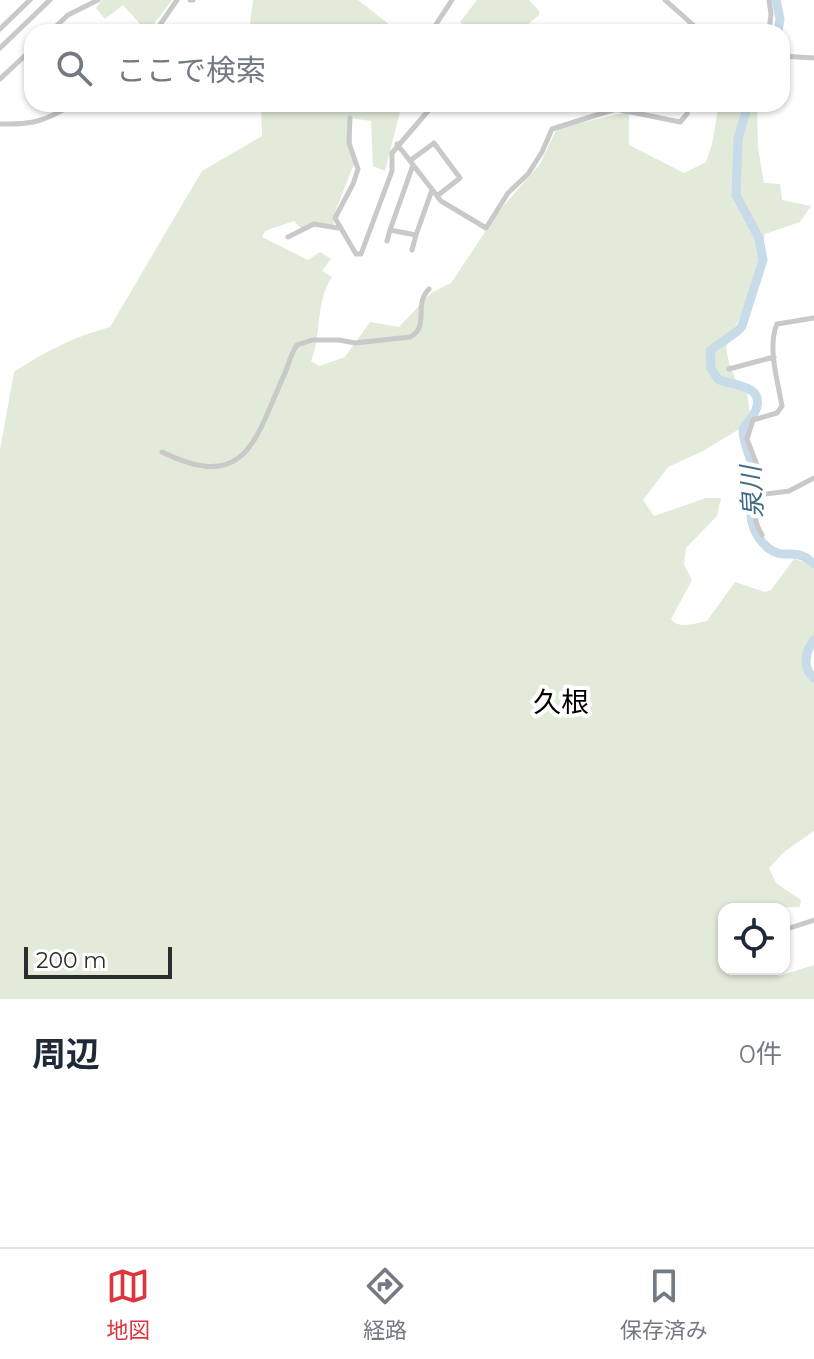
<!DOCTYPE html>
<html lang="ja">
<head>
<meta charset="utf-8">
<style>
  :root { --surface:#fff; --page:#f2f2f3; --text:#1f2937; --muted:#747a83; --line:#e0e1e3; --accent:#dd353e }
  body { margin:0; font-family:Montserrat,"Noto Sans JP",sans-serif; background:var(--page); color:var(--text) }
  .controls { position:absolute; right:24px; bottom:24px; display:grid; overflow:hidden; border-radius:16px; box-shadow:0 2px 6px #0004 }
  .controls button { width:72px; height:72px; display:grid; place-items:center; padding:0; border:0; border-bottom:2px solid var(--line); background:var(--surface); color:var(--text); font:40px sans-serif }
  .scale { position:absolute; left:24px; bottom:20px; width:148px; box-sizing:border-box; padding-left:8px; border:4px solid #2c2c2c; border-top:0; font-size:22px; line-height:28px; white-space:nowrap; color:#2c2c2c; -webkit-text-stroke:6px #fff; paint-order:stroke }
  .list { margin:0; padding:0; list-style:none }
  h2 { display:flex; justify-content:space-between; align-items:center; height:104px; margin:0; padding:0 32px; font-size:34px }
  h2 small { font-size:26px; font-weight:400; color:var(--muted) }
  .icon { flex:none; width:44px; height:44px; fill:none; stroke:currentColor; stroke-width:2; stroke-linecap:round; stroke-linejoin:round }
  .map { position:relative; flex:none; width:814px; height:999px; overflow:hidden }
  .search { position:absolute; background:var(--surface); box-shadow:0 2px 6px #0004; left:24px; right:24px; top:24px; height:88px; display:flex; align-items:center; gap:20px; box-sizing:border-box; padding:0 28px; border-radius:24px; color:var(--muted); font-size:30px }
  .sheet { height:248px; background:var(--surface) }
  nav { display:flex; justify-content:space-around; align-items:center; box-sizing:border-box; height:112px; border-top:2px solid var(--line); background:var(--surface); font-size:22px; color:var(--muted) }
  nav a { display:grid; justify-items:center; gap:4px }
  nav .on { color:var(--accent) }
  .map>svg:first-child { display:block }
</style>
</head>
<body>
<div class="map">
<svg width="814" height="999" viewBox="0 0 814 999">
  <rect width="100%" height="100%" fill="#fff"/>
  <!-- green -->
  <path fill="#e2eada" d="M102 0H172L148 32H136L140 24 123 5 105 19 96 8Z
    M253 0H358L399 32H249Z
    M477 0H529L539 11V15L519 32H471L460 22Z
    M261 104H402L385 171 373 166 371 121 350 118 354 164 333 217 334 225 315 222 302 229 294 221 265 231 262 237 308 260 320 252 331 259 322 271 332 277C315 302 322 334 311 361L319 366 345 357 370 322 399 327 431 293 451 283 499 211 540 164 557 128 629 112V145L684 173 706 162 712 144 719 104H757L758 148 764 183 780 184 782 200 811 206 800 222 765 234 748 306 733 330 726 348 729 363 736 380 747 393 750 413 741 428 703 451 668 467 643 500 654 516 706 498H721L717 516 686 548 684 565 692 580 671 619C679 630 695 623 707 621L735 582 765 592 771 590 794 559 807 563 814 569V639L803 657 807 677 814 682V831L784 852 769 868 776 883 801 900 800 907 724 909V969H778L779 976 814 965V999H0V450L14 372C45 351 74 337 110 327L202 171 262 136Z"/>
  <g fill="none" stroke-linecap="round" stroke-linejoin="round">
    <!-- river -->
    <path stroke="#c7dbe9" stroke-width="9" d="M776 0 780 19 778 32
      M748 104 738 139 736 195 759 238 763 260 742 326C736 335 719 342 710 351L711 369 718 379C730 386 762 384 757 406 756 415 747 422 743 429 743 447 753 461 756 478 758 488 754 494 752 503 748 520 755 537 768 548 784 561 796 546 814 564
      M814 640C805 652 802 668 814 678"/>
    <!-- minor -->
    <path stroke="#c9c9c9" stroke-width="5" d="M190 0H193
      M665 0 701 32
      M0 29 30 0
      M50 32 68 15 98 0
      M155 32 177 0
      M431 32 452 0
      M737 32 745 30 755 32
      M769 32 771 14 769 0
      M0 48 50 0
      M782 56 814 58
      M0 79 32 49
      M350 118 349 143 358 169 353 184 335 218 356 254H361L392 171V153L434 104
      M0 124C32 125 46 121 73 104
      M397 144 441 201 486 228 508 193 528 174 542 152 552 129 616 109 680 122 687 114 689 104
      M411 160 434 143 460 178 437 196
      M413 165 390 230 416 235 432 190
      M288 237 314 224 338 228
      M387 241 390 230
      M412 250 416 235
      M814 318 777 324C767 347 778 382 782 406L777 413 753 420 747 439 760 473 758 495 789 491 814 478
      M729 369 774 357
      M162 452C248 494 255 438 285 373 289 363 291 353 297 345L312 340H339L355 343 410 337C430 327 413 305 429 289
      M758 495C754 512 753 520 762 535
      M784 930 814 920"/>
  </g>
  <g text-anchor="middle" stroke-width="8" stroke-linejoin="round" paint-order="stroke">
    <!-- water labels -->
    <g font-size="26" font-style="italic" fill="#3f6b8a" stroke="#fff">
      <text transform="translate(752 492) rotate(-93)" y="9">泉川</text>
    </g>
    <!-- quarter labels -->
    <g font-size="28" fill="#000" stroke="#fff">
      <text x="561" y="712">久根</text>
    </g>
  </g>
</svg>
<div class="controls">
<button><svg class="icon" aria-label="locate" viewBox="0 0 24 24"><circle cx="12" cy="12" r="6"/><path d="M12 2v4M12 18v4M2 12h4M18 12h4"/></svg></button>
</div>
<div class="scale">200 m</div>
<div class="search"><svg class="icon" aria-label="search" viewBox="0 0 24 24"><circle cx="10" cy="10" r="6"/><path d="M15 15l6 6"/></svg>ここで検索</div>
</div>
<section class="sheet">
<h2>周辺<small>0件</small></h2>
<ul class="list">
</ul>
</section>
<nav>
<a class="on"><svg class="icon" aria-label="map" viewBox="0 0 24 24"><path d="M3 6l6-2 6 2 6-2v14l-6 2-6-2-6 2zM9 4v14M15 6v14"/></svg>地図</a>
<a><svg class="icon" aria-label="directions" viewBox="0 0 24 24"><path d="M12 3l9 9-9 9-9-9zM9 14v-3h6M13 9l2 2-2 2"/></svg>経路</a>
<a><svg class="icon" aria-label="saved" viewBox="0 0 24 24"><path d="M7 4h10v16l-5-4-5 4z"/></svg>保存済み</a>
</nav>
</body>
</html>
